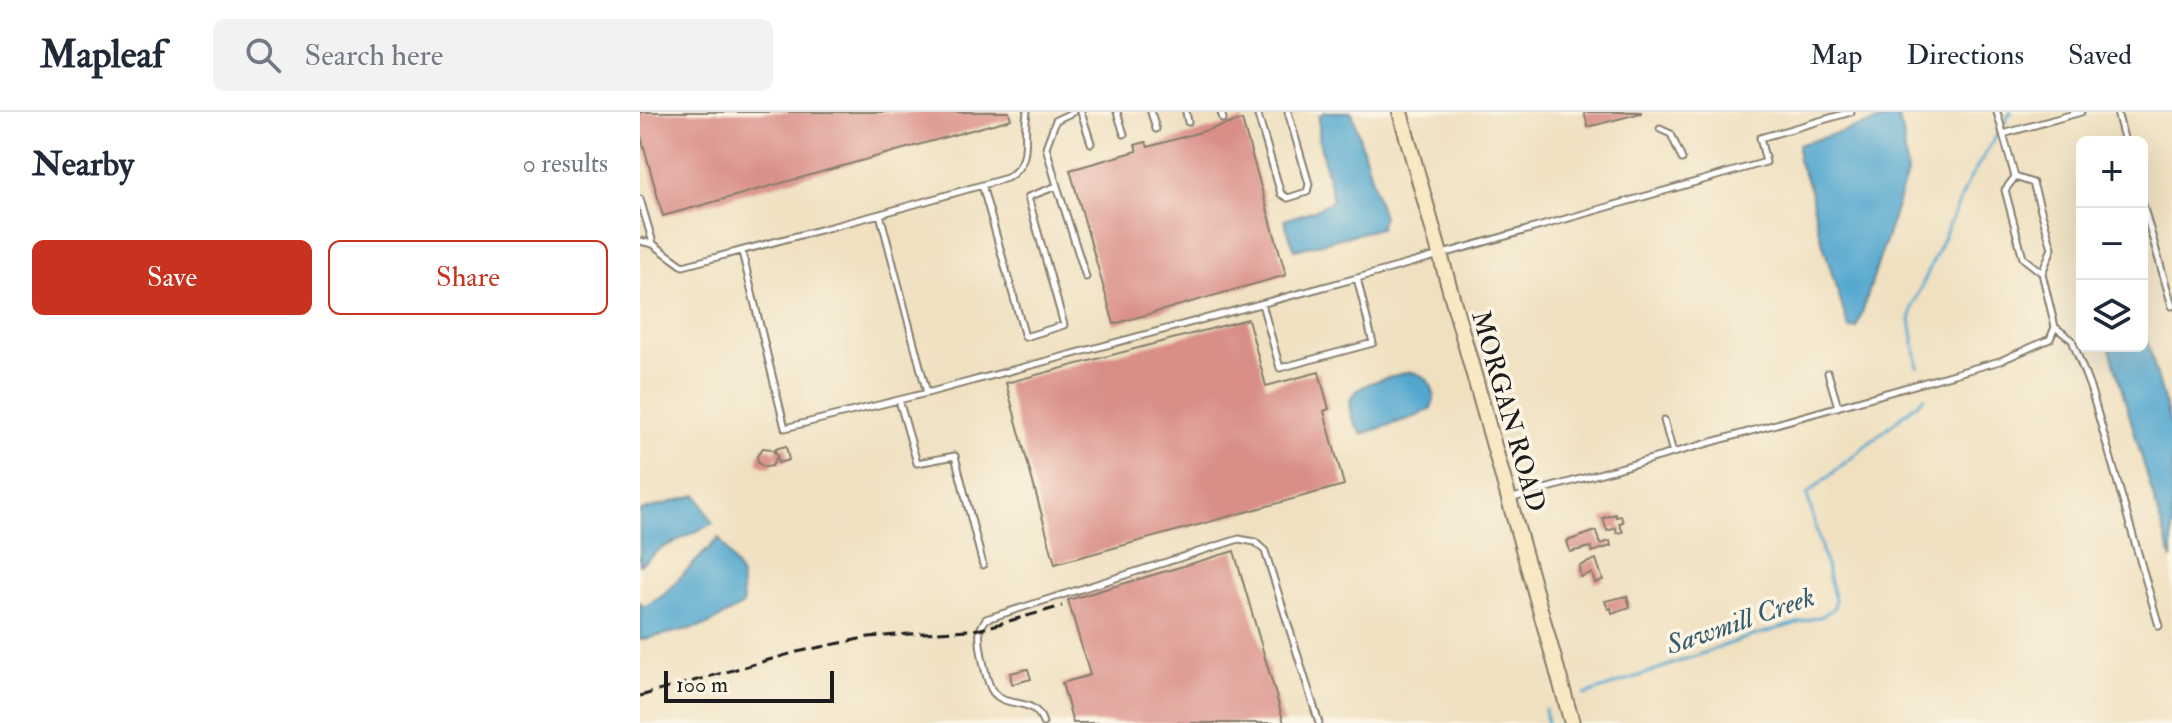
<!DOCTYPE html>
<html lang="en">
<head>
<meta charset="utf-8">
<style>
  :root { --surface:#fff; --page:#f2f2f3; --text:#1f2937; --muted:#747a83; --line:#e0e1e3; --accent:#c8321e }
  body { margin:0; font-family:"IM FELL Double Pica",serif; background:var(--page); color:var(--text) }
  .controls { position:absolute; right:24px; top:24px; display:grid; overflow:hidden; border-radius:12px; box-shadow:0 8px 32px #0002 }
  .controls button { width:72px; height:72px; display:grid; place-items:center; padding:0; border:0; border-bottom:2px solid var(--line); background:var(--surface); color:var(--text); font:40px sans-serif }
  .scale { position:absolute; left:24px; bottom:20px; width:170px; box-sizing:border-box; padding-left:8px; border:4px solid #1c1c1c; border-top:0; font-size:22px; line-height:28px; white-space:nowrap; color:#1c1c1c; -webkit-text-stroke:6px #fcf5e5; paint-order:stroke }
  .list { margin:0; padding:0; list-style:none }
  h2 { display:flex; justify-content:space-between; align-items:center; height:104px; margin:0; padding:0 32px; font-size:34px }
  h2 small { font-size:26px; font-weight:400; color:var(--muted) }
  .actions { display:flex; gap:16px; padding:24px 32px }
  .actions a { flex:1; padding:18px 0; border:2px solid var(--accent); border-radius:12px; text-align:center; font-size:28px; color:var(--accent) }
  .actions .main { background:var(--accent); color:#fff }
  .icon { flex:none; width:44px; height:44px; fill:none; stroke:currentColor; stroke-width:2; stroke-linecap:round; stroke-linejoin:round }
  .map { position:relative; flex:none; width:1532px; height:611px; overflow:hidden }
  header { display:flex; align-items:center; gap:48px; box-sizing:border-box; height:112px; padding:0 40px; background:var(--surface); border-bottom:2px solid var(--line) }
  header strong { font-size:38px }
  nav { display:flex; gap:44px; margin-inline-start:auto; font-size:28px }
  .search { width:560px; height:72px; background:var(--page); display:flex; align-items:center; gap:20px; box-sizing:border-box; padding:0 28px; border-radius:12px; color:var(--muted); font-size:30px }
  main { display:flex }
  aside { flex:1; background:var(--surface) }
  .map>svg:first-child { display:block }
</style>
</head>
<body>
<header>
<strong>Mapleaf</strong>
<div class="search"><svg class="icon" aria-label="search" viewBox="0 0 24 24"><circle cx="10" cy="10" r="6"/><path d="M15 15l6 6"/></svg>Search here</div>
<nav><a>Map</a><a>Directions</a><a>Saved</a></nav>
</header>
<main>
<aside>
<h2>Nearby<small>0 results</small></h2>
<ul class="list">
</ul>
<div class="actions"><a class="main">Save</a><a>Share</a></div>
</aside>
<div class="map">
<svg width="1532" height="611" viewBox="0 0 1532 611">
  <rect width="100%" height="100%" fill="#fcf5e5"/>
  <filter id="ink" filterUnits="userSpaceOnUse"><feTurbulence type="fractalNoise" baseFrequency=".0125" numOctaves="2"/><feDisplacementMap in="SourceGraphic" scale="16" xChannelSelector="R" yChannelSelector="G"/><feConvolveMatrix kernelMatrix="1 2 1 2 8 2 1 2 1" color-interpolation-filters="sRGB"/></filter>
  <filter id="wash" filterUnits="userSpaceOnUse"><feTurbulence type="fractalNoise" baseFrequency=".006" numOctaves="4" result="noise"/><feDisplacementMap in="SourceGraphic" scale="32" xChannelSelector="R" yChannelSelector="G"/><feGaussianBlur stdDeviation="1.8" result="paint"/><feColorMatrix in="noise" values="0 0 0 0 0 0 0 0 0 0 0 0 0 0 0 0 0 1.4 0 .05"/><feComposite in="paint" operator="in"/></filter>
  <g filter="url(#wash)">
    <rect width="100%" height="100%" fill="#efe0c0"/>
    <!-- water -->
    <path fill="#53a7cf" stroke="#386276" stroke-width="2" d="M685 0H712L743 105 740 116 655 138 644 108 677 97 693 88 679 28V4Z
      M1257 3 1263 20 1267 62 1217 216 1209 217 1178 116 1169 73 1158 49V33Z
      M1502 210 1532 318V448L1469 234H1502Z
      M769 260C788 262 799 278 791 296L777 304 722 322C686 276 735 269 769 260Z
      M57 383 73 411 22 436 0 453V399Z
      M79 426 101 463 103 493 67 513 0 528V490L3 495 21 485Z"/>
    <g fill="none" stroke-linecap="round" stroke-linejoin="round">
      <!-- stream -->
      <path stroke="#53a7cf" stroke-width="3" d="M1278 255 1270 208 1273 194 1329 68 1371 0
        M945 583 1106 526 1182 504 1194 496 1195 488 1167 382 1285 285
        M905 597 907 611"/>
    </g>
    <g id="blocks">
      <!-- building -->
      <path fill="#d98e88" d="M0 0H369L371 7 23 104 0 21Z
        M944 0H1001V1L948 15Z
        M602 8 646 163 474 212 430 58 497 39 495 33 506 30 508 35Z
        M608 207 626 274 679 260 689 297 684 299 704 373 415 452 366 271Z
        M146 334 149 348 138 351 137 344 132 354 125 355 118 351 117 344 123 336 131 337 136 342 135 337Z
        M976 402V405L981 404 983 410 979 411 983 420 977 421 976 416 967 419 963 406Z
        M956 419 960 432 970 429 971 434 952 440 951 435 930 440 927 429Z
        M594 439 644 611H433L422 571 450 563 428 488Z
        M956 447 963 468 955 471 952 461 940 465 939 454Z
        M987 484 990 495 972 501 971 496 968 497 965 489Z
        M388 557 391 567 372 572 370 561Z"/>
    </g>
  </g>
  <g filter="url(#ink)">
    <use href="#blocks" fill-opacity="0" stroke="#867e6e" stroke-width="2"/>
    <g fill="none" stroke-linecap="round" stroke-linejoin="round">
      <defs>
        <path id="lane" d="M387 0C382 28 394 49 367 66L240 102 287 281 736 161 1126 50 1120 26 1211 0
          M441 0 451 31
          M477 0 484 22
          M511 0 516 17
          M546 0 548 10
          M581 0 583 7
          M617 0 641 82 648 86 667 80 669 72 648 0
          M1357 0 1375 65
          M1477 0 1485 30
          M1020 17 1031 22 1042 47
          M1363 22 1441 0
          M1375 65 1365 78 1383 146 1402 161
          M342 73 385 225 424 213 388 85 417 74 406 35 416 8 433 0
          M417 74 446 165
          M0 87 13 131
          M1502 89 1532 194
          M0 129 13 132 43 154 240 102
          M102 140 145 316 287 281
          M622 192 640 256 733 231 717 166
          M1415 215 1432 228 1451 278 1519 514
          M1188 261 1198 295
          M259 288 277 351 315 344 343 453
          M1024 308 1033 341
          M873 386 1360 249 1410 227 1415 215 1402 161 1412 136 1393 71 1375 65
          M403 611C395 583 367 598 353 580 346 570 338 530 340 519 341 515 344 510 346 507L599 427 615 430 625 439 679 611"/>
        <path id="secondary" d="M760 0 932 611"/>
      </defs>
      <!-- lane casing -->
      <use href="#lane" stroke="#867e6e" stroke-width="9"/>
      <!-- secondary casing -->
      <use href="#secondary" stroke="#867e6e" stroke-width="18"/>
      <!-- lane -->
      <use href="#lane" stroke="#fff" stroke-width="5"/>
      <!-- secondary -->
      <use href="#secondary" stroke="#f8e8c3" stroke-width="14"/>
      <!-- rail -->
      <path stroke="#1c1c1c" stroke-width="3" stroke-dasharray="12 6" stroke-linecap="butt" d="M0 584 157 540 229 525 341 517 422 494"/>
    </g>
  </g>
  <g text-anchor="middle" stroke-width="7" stroke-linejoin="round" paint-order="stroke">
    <!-- street labels -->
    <g font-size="26" fill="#1c1c1c" stroke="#fcf5e5">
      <text transform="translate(869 299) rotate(74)" y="9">MORGAN ROAD</text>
    </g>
    <!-- water labels -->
    <g font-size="28" font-style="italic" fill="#355b6d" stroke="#fcf5e5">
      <text transform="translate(1100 508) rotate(-19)" y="10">Sawmill Creek</text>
    </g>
  </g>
</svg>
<div class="controls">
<button>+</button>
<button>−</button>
<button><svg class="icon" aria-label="layers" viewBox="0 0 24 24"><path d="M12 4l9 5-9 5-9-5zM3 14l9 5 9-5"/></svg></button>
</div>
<div class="scale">100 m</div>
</div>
</main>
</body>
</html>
